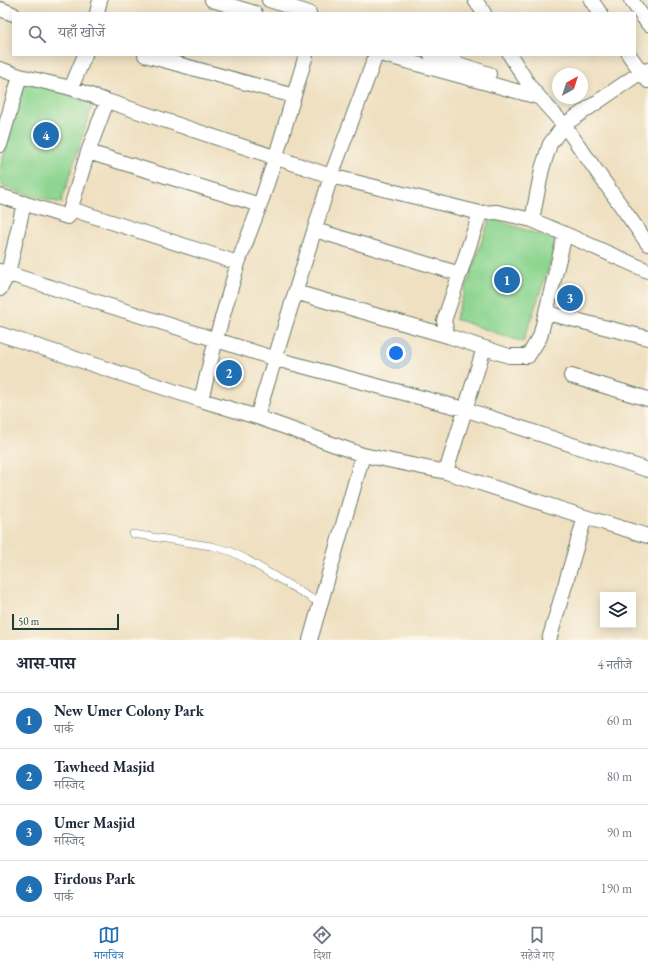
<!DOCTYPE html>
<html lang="hi">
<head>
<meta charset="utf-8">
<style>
  :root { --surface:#fff; --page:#f6f6f7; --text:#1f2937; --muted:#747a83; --line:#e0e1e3; --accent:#1f6fb2 }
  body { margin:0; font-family:"EB Garamond","Noto Serif Devanagari",serif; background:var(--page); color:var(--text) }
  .controls { position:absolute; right:12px; bottom:12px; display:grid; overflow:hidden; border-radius:0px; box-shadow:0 2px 10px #0003 }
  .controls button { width:36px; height:36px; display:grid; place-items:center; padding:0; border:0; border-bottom:1px solid var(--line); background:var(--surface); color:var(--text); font:20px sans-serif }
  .compass { position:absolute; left:552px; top:68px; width:36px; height:36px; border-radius:50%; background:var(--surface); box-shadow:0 2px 10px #0003; rotate:39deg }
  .scale { position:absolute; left:12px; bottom:10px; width:107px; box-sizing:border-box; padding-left:4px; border:2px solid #1f3d34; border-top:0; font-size:11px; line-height:14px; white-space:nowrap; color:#1f3d34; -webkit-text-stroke:3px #fbf7ec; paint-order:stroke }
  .you { position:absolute; left:396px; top:353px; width:14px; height:14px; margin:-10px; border:3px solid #fff; border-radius:50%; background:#1a73e8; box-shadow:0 0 0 6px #1a73e833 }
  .badge { display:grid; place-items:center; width:26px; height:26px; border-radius:50%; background:var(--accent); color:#fff; font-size:13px; font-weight:700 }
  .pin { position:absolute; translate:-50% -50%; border:2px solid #fff; box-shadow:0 1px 4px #0006 }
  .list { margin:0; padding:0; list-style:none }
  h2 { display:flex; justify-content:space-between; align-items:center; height:52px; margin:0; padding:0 16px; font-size:17px }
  h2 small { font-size:13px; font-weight:400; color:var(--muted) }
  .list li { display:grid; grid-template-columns:26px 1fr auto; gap:12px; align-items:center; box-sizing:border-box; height:56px; padding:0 16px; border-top:1px solid var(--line) }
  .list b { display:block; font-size:15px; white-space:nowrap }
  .list p { margin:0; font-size:13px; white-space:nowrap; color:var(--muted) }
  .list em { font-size:13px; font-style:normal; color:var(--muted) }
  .icon { flex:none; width:22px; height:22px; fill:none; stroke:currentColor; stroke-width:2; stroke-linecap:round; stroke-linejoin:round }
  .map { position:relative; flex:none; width:648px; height:640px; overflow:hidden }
  .search { position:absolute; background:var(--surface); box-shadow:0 2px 10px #0003; left:12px; right:12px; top:12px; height:44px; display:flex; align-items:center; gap:10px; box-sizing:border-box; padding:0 14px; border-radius:0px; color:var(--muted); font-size:15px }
  .sheet { height:276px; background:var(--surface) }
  nav { display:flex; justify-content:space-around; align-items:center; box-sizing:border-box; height:56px; border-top:1px solid var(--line); background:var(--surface); font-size:11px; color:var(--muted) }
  nav a { display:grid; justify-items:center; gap:2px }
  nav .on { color:var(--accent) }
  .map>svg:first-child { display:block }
</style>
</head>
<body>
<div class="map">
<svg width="648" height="640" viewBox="0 0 648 640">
  <rect width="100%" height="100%" fill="#fbf7ec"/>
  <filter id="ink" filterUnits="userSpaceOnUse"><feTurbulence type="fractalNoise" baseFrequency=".025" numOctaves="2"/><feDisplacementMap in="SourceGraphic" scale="8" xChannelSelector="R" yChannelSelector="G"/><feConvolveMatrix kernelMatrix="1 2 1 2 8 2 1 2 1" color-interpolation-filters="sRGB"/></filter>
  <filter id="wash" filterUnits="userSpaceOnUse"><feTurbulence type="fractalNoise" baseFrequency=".012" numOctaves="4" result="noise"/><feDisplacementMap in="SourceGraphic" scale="16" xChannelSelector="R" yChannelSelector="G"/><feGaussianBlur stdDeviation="0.9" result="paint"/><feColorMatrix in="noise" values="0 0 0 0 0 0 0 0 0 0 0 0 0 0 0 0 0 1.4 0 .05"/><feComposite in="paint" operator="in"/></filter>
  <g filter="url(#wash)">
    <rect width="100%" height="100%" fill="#efe0c1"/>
    <!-- green -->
    <path fill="#8dd590" stroke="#568962" d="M25 82 60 92 93 103 61 203 4 188 0 182V168Z
      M490 218 558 241 523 342 455 319Z"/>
  </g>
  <g filter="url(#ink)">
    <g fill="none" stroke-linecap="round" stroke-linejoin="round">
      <defs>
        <path id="lane" d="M133 534 211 546 230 551 246 559 321 604"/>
        <path id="street" d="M212 0 255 13
          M269 0 309 13
          M475 0 484 13
          M591 0 600 13
          M631 0 648 24
          M0 9 13 14
          M97 13 100 0
          M145 55 294 96
          M384 55 538 97
          M431 55 489 74
          M510 55 531 88 564 125 648 244
          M629 55 648 81
          M0 69 20 76
          M71 88 85 55
          M0 145 20 76 71 88 107 101 331 176 480 213
          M88 152 260 205
          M0 196 68 217 88 152 107 101
          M71 209 238 263
          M497 212 532 220 565 234 540 337 528 356H509L448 336 444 321 480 213Z
          M532 220 542 169 550 144 564 125 641 72 648 70
          M315 230 460 274
          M565 234 648 271
          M0 271 276 359 464 409 648 470
          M0 289 8 274 24 203
          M295 292 448 336
          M547 313 648 338
          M0 334 201 400 257 417 363 455 446 472 585 517 648 536
          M571 376 648 399
          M201 400 216 339 238 263 260 205 276 156 306 55
          M257 417 331 176 376 55
          M446 472 484 348
          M310 640 363 455
          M549 640 585 517"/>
      </defs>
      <!-- lane casing -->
      <use href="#lane" stroke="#687665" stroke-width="8"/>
      <!-- street casing -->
      <use href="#street" stroke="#687665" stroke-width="16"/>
      <!-- lane -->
      <use href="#lane" stroke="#fff" stroke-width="7"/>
      <!-- street -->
      <use href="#street" stroke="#fff" stroke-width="14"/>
    </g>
  </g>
</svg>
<div class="controls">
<button><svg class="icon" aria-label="layers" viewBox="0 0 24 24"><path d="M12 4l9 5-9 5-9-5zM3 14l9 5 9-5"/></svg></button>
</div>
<svg class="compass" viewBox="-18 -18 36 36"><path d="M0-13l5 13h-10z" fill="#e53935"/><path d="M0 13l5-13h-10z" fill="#747a83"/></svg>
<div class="scale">50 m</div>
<div class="you"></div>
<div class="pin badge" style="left:507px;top:280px">1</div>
<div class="pin badge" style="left:229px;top:373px">2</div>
<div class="pin badge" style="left:570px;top:298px">3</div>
<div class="pin badge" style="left:46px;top:135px">4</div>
<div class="search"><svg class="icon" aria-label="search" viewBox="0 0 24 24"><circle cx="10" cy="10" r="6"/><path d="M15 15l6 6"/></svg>यहाँ खोजें</div>
</div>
<section class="sheet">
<h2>आस-पास<small>4 नतीजे</small></h2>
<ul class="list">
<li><span class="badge">1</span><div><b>New Umer Colony Park</b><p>पार्क</p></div><em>60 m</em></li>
<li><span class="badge">2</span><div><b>Tawheed Masjid</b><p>मस्जिद</p></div><em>80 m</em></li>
<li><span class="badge">3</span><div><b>Umer Masjid</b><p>मस्जिद</p></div><em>90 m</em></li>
<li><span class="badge">4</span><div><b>Firdous Park</b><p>पार्क</p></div><em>190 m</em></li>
</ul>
</section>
<nav>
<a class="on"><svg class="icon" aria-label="map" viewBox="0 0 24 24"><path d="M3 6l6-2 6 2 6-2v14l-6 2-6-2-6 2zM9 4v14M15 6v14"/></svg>मानचित्र</a>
<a><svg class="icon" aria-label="directions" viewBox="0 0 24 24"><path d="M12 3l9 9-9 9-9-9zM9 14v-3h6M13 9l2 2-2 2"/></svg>दिशा</a>
<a><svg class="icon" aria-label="saved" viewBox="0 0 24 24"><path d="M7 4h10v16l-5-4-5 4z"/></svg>सहेजे गए</a>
</nav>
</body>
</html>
